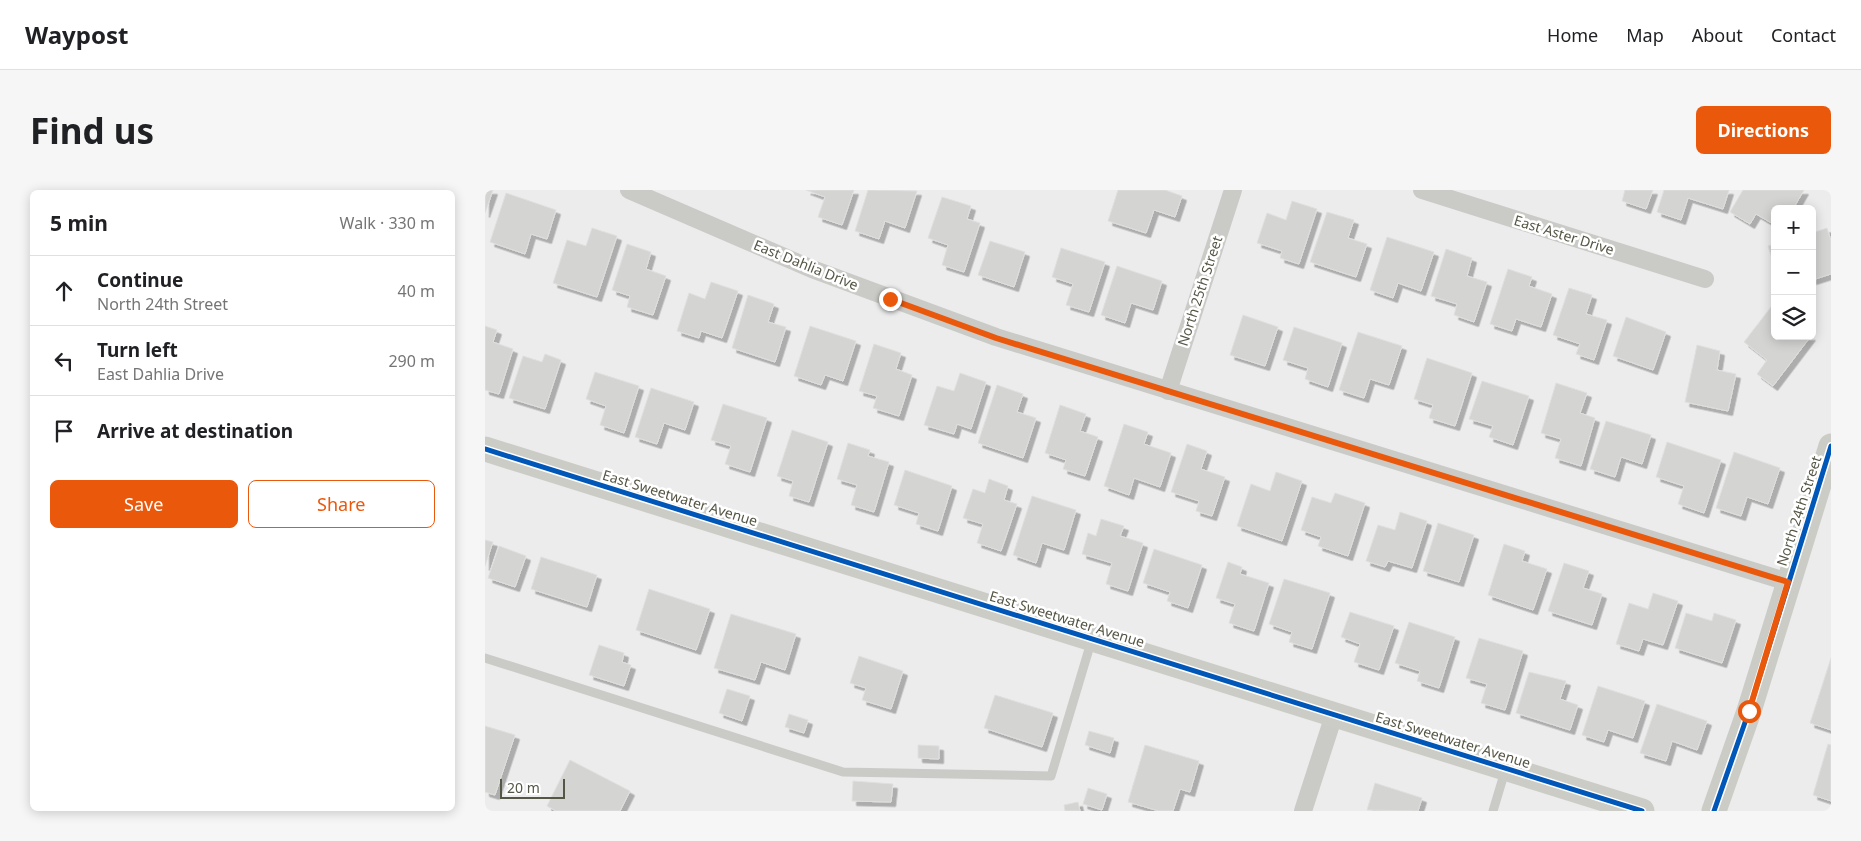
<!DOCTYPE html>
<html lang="en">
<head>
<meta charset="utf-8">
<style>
  :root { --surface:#fff; --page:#f6f6f6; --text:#202124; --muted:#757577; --line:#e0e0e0; --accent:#ea580c }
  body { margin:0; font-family:"Noto Sans",sans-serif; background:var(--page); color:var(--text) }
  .controls { position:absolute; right:15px; top:15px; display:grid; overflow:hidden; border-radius:8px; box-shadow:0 2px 12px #0003 }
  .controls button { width:45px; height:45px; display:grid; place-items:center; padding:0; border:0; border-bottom:1px solid var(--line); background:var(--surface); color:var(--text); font:25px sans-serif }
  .scale { position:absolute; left:15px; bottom:12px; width:65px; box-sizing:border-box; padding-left:5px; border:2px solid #565646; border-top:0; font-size:14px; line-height:18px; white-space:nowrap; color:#565646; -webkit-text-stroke:4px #fff; paint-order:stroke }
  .stop { position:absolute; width:15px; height:15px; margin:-11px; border:4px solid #ea580c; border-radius:50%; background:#fff }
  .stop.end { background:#ea580c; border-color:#fff; box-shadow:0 1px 5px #0008 }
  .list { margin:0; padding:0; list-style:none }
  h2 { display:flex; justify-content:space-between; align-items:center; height:65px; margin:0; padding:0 20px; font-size:21px }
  h2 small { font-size:16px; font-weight:400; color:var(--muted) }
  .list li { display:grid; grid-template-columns:32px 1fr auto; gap:15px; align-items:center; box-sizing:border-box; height:70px; padding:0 20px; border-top:1px solid var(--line) }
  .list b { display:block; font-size:19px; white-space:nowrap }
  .list p { margin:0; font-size:16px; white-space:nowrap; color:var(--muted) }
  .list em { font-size:16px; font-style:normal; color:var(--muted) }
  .actions { display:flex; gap:10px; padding:15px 20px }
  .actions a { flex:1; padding:11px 0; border:1px solid var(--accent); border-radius:8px; text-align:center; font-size:18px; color:var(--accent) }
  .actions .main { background:var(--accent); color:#fff }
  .icon { flex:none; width:28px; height:28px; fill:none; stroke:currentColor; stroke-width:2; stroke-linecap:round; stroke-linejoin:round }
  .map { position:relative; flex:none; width:1346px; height:621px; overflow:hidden; border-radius:8px }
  header { display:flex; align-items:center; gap:30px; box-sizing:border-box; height:70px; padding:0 25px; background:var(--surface); border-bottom:1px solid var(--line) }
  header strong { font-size:24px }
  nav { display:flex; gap:28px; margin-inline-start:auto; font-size:18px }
  .intro { display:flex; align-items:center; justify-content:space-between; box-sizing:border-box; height:120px; padding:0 30px }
  h1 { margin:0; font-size:35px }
  .button { padding:12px 22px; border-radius:8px; background:var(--accent); color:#fff; font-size:18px; font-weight:700 }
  main { display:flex; gap:30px; padding:0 30px }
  aside { flex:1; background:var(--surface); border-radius:8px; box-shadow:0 2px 12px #0003 }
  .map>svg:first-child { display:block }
</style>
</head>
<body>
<header>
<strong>Waypost</strong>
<nav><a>Home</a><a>Map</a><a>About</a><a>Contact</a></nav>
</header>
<div class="intro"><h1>Find us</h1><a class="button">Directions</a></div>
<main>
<aside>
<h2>5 min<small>Walk · 330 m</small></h2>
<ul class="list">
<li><svg class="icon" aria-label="ahead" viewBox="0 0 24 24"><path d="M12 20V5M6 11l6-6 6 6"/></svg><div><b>Continue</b><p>North 24th Street</p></div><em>40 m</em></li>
<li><svg class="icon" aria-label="left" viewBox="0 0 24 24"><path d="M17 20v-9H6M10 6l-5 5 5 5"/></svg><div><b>Turn left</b><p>East Dahlia Drive</p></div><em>290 m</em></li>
<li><svg class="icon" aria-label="arrive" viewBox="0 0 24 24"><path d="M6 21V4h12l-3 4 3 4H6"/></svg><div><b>Arrive at destination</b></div></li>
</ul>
<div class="actions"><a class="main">Save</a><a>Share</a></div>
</aside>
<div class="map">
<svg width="1346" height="621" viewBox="0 0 1346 621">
  <defs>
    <filter id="shadow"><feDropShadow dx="4.5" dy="4.5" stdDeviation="0" flood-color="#0004"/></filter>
  </defs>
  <rect width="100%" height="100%" fill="#ececed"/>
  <!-- building -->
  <path fill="#d4d5d3" stroke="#dfdfde" filter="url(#shadow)" d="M0 0H8L0 23Z
    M321 0H369L357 35 333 27 340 7Z
    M383 0 432 1 420 38 400 31 394 49 370 41Z
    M633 0H680L697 6 690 27 669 20 661 43 623 31Z
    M1140 0H1168L1161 19 1137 11Z
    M1179 0H1244L1238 19 1203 8 1196 30 1172 22Z
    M1258 0H1319L1308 19H1290V35L1271 24 1265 34 1245 22Z
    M21 3 71 20 62 49 46 44 40 64 5 52Z
    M457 7 486 16 482 29 495 33 479 82 457 75 463 55 443 48Z
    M807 11 832 19 814 74 795 68 797 61 772 53 782 23 801 30Z
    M842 22 869 30 863 48 882 54 871 87 825 72Z
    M107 38 132 46 112 107 68 93 82 50 101 56Z
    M1342 38 1346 51V84L1327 90V43Z
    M902 47 949 62 936 101 913 93 908 108 885 100Z
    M505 51 540 62 529 97 493 85Z
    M142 54 166 62 161 79 181 86 168 125 142 117 145 106 127 100Z
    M1290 54V78L1283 56Z
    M576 58 620 72 604 122 581 115 588 94 567 87Z
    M961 59 987 68 982 86 1002 92 989 132 969 125 972 114 946 106Z
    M632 76 677 91 668 120 646 113 640 133 616 125Z
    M1023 79 1047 87 1044 96 1067 104 1056 137 1031 129 1027 141 1005 134Z
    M226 92 253 101 237 148 216 141 214 148 192 141 204 103 220 109Z
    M1084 98 1107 105 1101 124 1122 130 1109 170 1091 164 1095 154 1068 145Z
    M263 105 289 114 283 132 301 137 290 172 247 158Z
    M1289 113 1290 146H1326L1288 196 1272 184 1282 170 1259 152Z
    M758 125 793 137 780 176 745 165Z
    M1141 127 1181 142 1168 180 1128 166Z
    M0 136 12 140 8 152 28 159 14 204 0 200Z
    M325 136 371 151 358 191 340 185 336 195 309 186Z
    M809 137 857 153 843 197 820 189 823 178 798 170Z
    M873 142 917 156 904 195 885 189 879 208 854 200Z
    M389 154 416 163 411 179 427 185 414 226 388 218 392 206 374 201Z
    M1212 155 1235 161 1232 180 1251 184 1243 221 1200 212Z
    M60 164 76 170 60 219 24 208 38 166 57 172Z
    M942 168 987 183 970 236 944 228 948 215 929 209Z
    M110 182 154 196 139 243 115 235 121 216 101 209Z
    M475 183 501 192 486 239 472 234 469 244 439 235 452 196 469 201Z
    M997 191 1044 206 1028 255 1004 247 1008 236 984 229Z
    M1071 193 1102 203 1095 223 1110 228 1096 276 1070 268 1076 249 1056 243Z
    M512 195 538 204 532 222 551 228 538 268 493 253Z
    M166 198 209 212 200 240 179 233 172 254 150 247Z
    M238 214 282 228 265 282 240 274 246 256 226 250Z
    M575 215 601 224 595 241 613 247 600 286 578 279 581 270 560 263Z
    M1121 231 1166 245 1157 274 1136 267 1130 287 1105 279Z
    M639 234 663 242 659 254 686 263 675 297 649 288 644 305 619 296Z
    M307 240 343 252 324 312 304 306 308 291 292 286Z
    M1182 252 1236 270 1219 323 1193 314 1199 296 1171 287Z
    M363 253 385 260 383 266 404 272 389 322 366 315 372 295 352 289Z
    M702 254 722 261 716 279 740 287 727 326 711 321 714 311 686 302Z
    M1249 262 1295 278 1283 314 1262 307 1256 326 1231 318Z
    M420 280 467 296 453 341 431 334 434 323 409 315Z
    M791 282 817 291 797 351 752 336 766 294 785 301Z
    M504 289 523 296 519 310 532 314 516 361 492 353 498 334 478 328 488 299 500 303Z
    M850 303 880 313 863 366 833 356 836 347 816 340 827 307 846 313Z
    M547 306 591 320 579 360 557 353 551 373 528 365Z
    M915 322 942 331 927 378 903 371 900 377 881 371 893 335 910 340Z
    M616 329 639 336 635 346 658 353 643 401 621 394 627 373 597 364 603 343 611 346Z
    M953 333 989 345 974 392 938 381Z
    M0 350 8 352 0 376Z
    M1019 354 1040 361 1037 371 1062 379 1048 420 1003 405Z
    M14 356 41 366 30 397 3 388Z
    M669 359 717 375 703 418 682 411 685 402 658 393Z
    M56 367 112 385 102 417 46 399Z
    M743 372 757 377 755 384 784 393 769 441 744 433 750 414 731 408Z
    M1079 373 1104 381 1098 398 1117 404 1107 435 1063 421Z
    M799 389 845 403 827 459 804 452 807 442 784 434Z
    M164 399 225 419 211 460 151 440Z
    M1168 403 1193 411 1178 455 1158 449 1154 461 1131 454 1144 413 1163 419Z
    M865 422 909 436 894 480 869 472 875 454 856 447Z
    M1201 423 1227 431 1229 423 1251 430 1237 473 1190 458Z
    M246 424 311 444 300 480 276 472 270 490 229 478Z
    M924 432 970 447 954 498 932 491 935 481 910 473Z
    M994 448 1038 461 1020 520 996 513 1002 494 981 488Z
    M114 455 139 463 137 472 146 475 139 496 104 485Z
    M374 466 418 481 406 519 377 510 381 498 365 493Z
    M1346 468V540L1325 533Z
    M1044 482 1081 491 1075 509 1093 515 1085 540 1031 523Z
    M1113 496 1160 511 1148 548 1123 540 1119 552 1097 545Z
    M242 499 265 506 257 531 234 523Z
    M510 505 568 523 557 557 499 538Z
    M1172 514 1222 531 1212 560 1187 551 1181 571 1155 563Z
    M304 524 323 530 319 543 300 537Z
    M0 536 30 545 10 605 0 602Z
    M604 541 629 548 625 563 600 555Z
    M1343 554 1346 555V611L1328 605Z
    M433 555 454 556V569L433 568Z
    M660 555 714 571 705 602 695 599 688 621H674L643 612Z
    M85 570 145 601 135 621H71L62 616Z
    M368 591 408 594 406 612 367 611Z
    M890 593 937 608 933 621 882 620Z
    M603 598 622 604 617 620 598 614Z
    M593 612 595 621H580L579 615Z"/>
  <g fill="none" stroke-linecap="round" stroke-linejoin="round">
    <!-- lane -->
    <path stroke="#cacac7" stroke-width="9" d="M0 468 358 582 566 586 607 449
      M1008 621 1020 581"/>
    <!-- street -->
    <path stroke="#cacac7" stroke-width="18" d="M144 0 327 79 511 147 1303 392
      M937 0 1220 89
      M683 201 748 0
      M818 621 849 525"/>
    <!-- secondary -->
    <path stroke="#ccccc7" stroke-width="25" d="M0 259 1157 621
      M1229 621 1264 521 1346 256"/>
    <defs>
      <path id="cycleway" d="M0 259 1157 621
        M1229 621 1264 521 1346 256"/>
    </defs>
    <!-- cycleway casing -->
    <use href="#cycleway" stroke="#fff" stroke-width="8"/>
    <!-- cycleway -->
    <use href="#cycleway" stroke="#0057b8" stroke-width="5"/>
  </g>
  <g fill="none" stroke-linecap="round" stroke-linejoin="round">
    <!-- route -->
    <path stroke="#ea580c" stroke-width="6" d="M405 109 511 148 1303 392 1264 521"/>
  </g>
  <g text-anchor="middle" stroke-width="5" stroke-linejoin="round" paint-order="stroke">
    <!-- street labels -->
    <g font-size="14" fill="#565646" stroke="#fff">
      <text transform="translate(1079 45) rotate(17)" y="5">East Aster Drive</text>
      <text transform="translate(321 75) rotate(22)" y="5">East Dahlia Drive</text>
      <text transform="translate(715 101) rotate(-72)" y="5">North 25th Street</text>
      <text transform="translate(195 308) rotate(17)" y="5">East Sweetwater Avenue</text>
      <text transform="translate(1314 321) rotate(-72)" y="5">North 24th Street</text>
      <text transform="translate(582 429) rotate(17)" y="5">East Sweetwater Avenue</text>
      <text transform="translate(968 550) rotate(17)" y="5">East Sweetwater Avenue</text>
    </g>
  </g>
</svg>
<div class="controls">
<button>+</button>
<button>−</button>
<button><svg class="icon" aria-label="layers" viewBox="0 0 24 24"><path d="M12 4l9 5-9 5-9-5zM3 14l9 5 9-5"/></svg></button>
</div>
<div class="scale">20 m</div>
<div class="stop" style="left:1264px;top:521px"></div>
<div class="stop end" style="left:405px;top:109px"></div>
</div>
</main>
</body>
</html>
